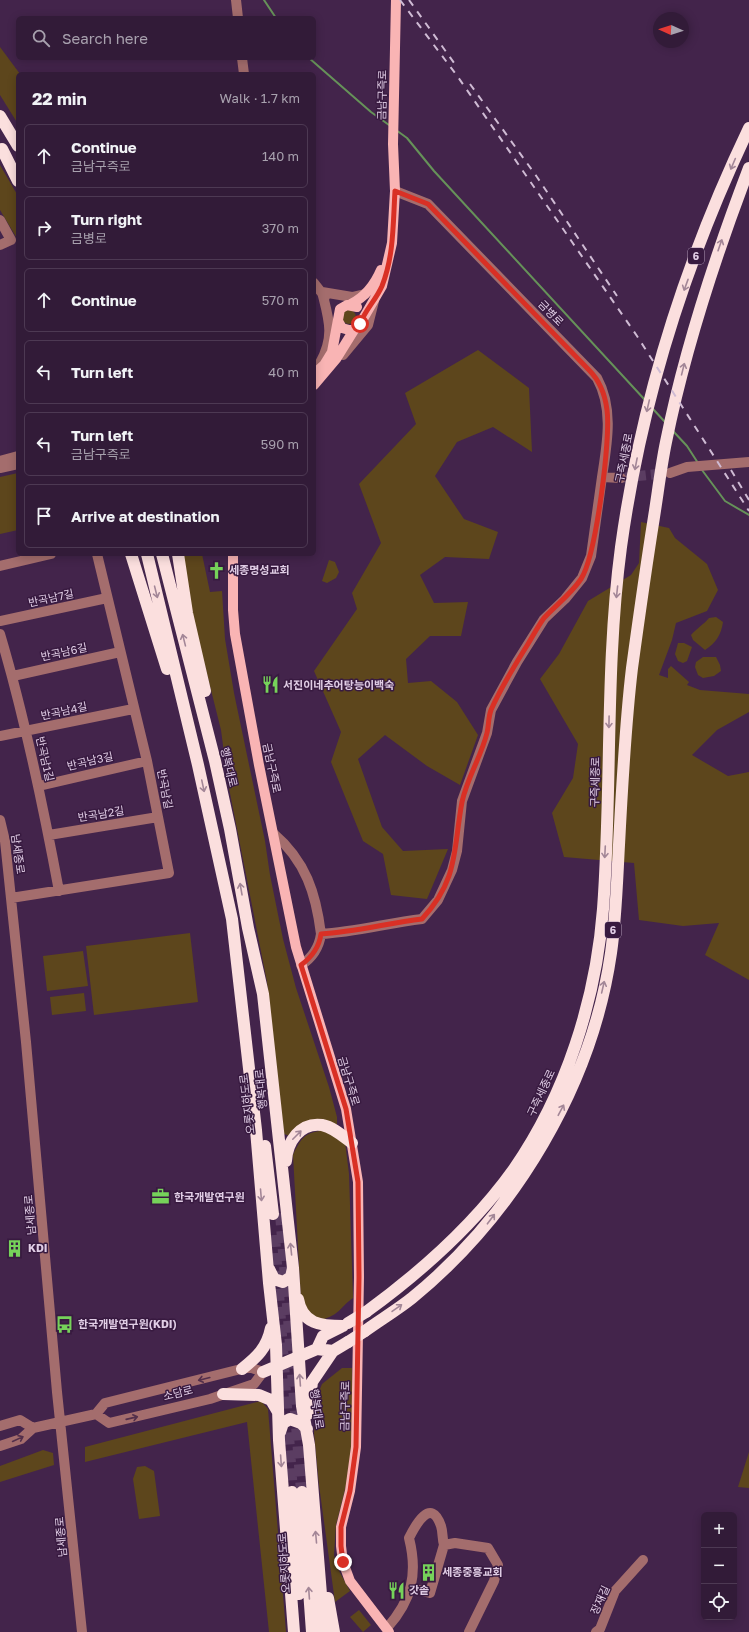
<!DOCTYPE html>
<html lang="en">
<head>
<meta charset="utf-8">
<style>
  :root { --surface:#321b38; --page:#3d2843; --text:#f1f3f6; --muted:#a8a1ae; --line:#4d3953 }
  body { margin:0; font-family:"Golos Text","Noto Sans KR",sans-serif; background:var(--page); color:var(--text) }
  .controls { position:absolute; right:12px; bottom:12px; display:grid; overflow:hidden; border-radius:6px; box-shadow:0 2px 10px #0003 }
  .controls button { width:36px; height:36px; display:grid; place-items:center; padding:0; border:0; border-bottom:1px solid var(--line); background:var(--surface); color:var(--text); font:20px sans-serif }
  .compass { position:absolute; left:653px; top:12px; width:36px; height:36px; border-radius:50%; background:var(--surface); box-shadow:0 2px 10px #0003; rotate:273deg }
  .stop { position:absolute; width:12px; height:12px; margin:-9px; border:3px solid #d93025; border-radius:50%; background:#fff }
  .stop.end { background:#d93025; border-color:#fff; box-shadow:0 1px 4px #0008 }
  .list { margin:0; padding:0; list-style:none }
  h2 { display:flex; justify-content:space-between; align-items:center; height:52px; margin:0; padding:0 16px; font-size:17px }
  h2 small { font-size:13px; font-weight:400; color:var(--muted) }
  .list li { display:grid; grid-template-columns:26px 1fr auto; gap:12px; align-items:center; box-sizing:border-box; height:64px; margin:0 8px 8px; padding:0 8px; border:1px solid var(--line); border-radius:6px }
  .list b { display:block; font-size:15px; white-space:nowrap }
  .list p { margin:0; font-size:13px; white-space:nowrap; color:var(--muted) }
  .list em { font-size:13px; font-style:normal; color:var(--muted) }
  .icon { flex:none; width:22px; height:22px; fill:none; stroke:currentColor; stroke-width:2; stroke-linecap:round; stroke-linejoin:round }
  .map { position:relative; flex:none; width:749px; height:1632px; overflow:hidden }
  .search { position:absolute; background:var(--surface); box-shadow:0 2px 10px #0003; left:16px; top:16px; width:300px; height:44px; display:flex; align-items:center; gap:10px; box-sizing:border-box; padding:0 14px; border-radius:6px; color:var(--muted); font-size:15px }
  .panel { position:absolute; background:var(--surface); box-shadow:0 2px 10px #0003; left:16px; top:72px; width:300px; height:484px; border-radius:6px }
  .map>svg:first-child { display:block }
</style>
</head>
<body>
<div class="map">
<svg width="749" height="1632" viewBox="0 0 749 1632">
  <rect width="100%" height="100%" fill="#43244b"/>
  <!-- green -->
  <path fill="#5d461c" d="M0 47 20 74H18V124L0 95Z
    M0 165 18 196V240L0 210Z
    M342 317a7 7 0 1 1 14 0a7 7 0 1 1-14 0Z
    M478 350 529 388 532 452 493 427 457 442 435 476 464 519 498 532 489 559 445 557 420 575 434 603 468 602 461 636H430L406 659 408 683 431 681 457 702 478 735 460 785 427 766 385 735 358 759 382 827 403 851 448 849 427 899 391 895 383 854 363 841 331 762 341 732 314 671 357 609 352 593 381 543 359 484 416 424 405 393Z
    M18 473V530L0 534V477Z
    M641 522 669 528 675 538 707 564 718 590 707 611 676 623 672 640 659 675 668 678V669L671 666 689 682 687 685 700 690 749 694V712L717 730 692 755 728 776 749 772V980L705 955 719 923 683 926 639 920 634 863 564 857 552 813 573 778 578 744 540 679 559 654 588 601 631 575 639 563Z
    M183 554H202L210 592 222 591 225 639 234 693 265 841 270 875 283 939 296 988 329 1087 337 1117V1124L332 1126 290 1136 284 1134 267 982 228 783 221 730 193 618Z
    M329 560 335 562 339 572 336 578 327 583 322 581Z
    M716 617 723 622C721 635 716 643 705 650L693 640 691 635C697 628 703 625 709 618Z
    M678 643H684L692 647 687 661 683 663 678 661 675 654Z
    M703 657H716L720 665 721 671 714 676 703 678 698 675 695 667 696 662Z
    M190 933 198 1002 94 1015 86 946Z
    M83 951 88 986 47 991 43 956Z
    M84 993 86 1011 52 1015 50 997Z
    M325 1130 345 1142 349 1174 353 1298C338 1309 341 1314 321 1320L307 1314 301 1301 293 1155C302 1136 305 1133 325 1130Z
    M342 1368H352L353 1432 347 1482 336 1525 334 1555 338 1569 350 1591 335 1602 319 1485 314 1433 318 1394 322 1384Z
    M261 1401 268 1409 286 1632H269L247 1422 85 1462V1447Z
    M43 1450 53 1453 54 1465 0 1482V1466Z
    M749 1452V1488L738 1487Z
    M145 1466 154 1471 160 1516 139 1519 133 1479 137 1467Z
    M359 1610 371 1625 363 1632 350 1617Z"/>
  <g fill="none" stroke-linecap="round" stroke-linejoin="round">
    <!-- stream -->
    <path stroke="#669259" stroke-width="2" d="M264 0 276 18
      M309 58 371 112 389 125
      M396 130 407 138 434 171 645 400
      M653 409 665 422
      M673 431 687 446 698 463
      M702 470 725 501 749 515"/>
    <!-- minor-tunnel -->
    <path stroke="#5b3d62" stroke-width="10" stroke-dasharray="10 5" stroke-linecap="butt" d="M621 478 666 473"/>
    <!-- highway-tunnel -->
    <path stroke="#5b3d62" stroke-width="12" stroke-dasharray="12 6" stroke-linecap="butt" d="M281 1213 302 1492
      M274 1235 292 1492"/>
    <!-- minor -->
    <path stroke="#a46d6d" stroke-width="10" d="M236 0 238 18
      M242 58 244 74
      M395 191 428 204 597 378C614 409 607 444 602 477L621 478
      M0 220 11 240 0 245
      M314 283 325 297
      M322 292 352 297 365 294
      M343 355 368 325 374 301
      M320 363C335 336 329 320 322 292
      M0 461 18 456
      M0 468 18 464
      M670 473 687 467 749 462
      M0 566 51 554
      M0 621 107 598
      M0 634C25 718 43 805 59 891
      M13 676 120 652
      M0 736 133 709
      M39 786 147 761
      M0 820 5 841 26 1042 57 1392 82 1632
      M273 833C306 861 316 894 321 934 355 932 388 923 422 919L438 900 452 870 457 851 462 801 487 733 491 710 517 662 544 619 565 599 582 578 591 556 602 477
      M49 835 158 817
      M11 898 169 873 147 761 97 554
      M301 965C312 958 319 948 321 934
      M0 1426 20 1420 33 1428
      M0 1446 21 1439 33 1428 96 1414 105 1403 249 1367 263 1372 254 1384 210 1399 109 1423 96 1414
      M411 1588 430 1593 444 1545 455 1543 488 1548 498 1565 494 1581 469 1632
      M387 1628C412 1600 418 1574 409 1538 415 1526 431 1496 441 1526 443 1532 442 1538 444 1545
      M596 1632 600 1629 615 1591 643 1560"/>
    <!-- major -->
    <path stroke="#f9b4b4" stroke-width="10" d="M351 304C365 297 375 284 381 270
      M338 321 342 328 349 330H354L360 324 382 286 392 243 395 191 393 144 396 0
      M314 374 324 365 332 352 340 309 347 305 357 307
      M314 385 336 359 354 330
      M233 554V610L235 634 259 765 296 947 346 1109 358 1182 359 1277 356 1447 350 1491 341 1527V1546L343 1562 350 1581 389 1632"/>
    <!-- highway -->
    <path stroke="#fbdfde" stroke-width="12" d="M0 116 18 146
      M2 149 18 181
      M131 554 167 669
      M147 554 198 765 232 919 256 1130 269 1283 276 1345 279 1440 294 1632
      M162 554 215 761 230 829 248 928 263 994 293 1268 302 1406 309 1445 324 1632
      M178 554 187 613 205 691
      M265 1146 273 1214
      M286 1161C287 1142 300 1122 322 1125 333 1127 343 1136 352 1143
      M269 1269 274 1279 283 1282 291 1277 293 1268
      M298 1299C302 1324 321 1326 343 1326
      M366 1312C421 1272 474 1225 514 1169 566 1094 596 1000 603 909 612 789 605 667 621 547 641 402 686 260 749 128
      M365 1331C380 1320 397 1310 412 1298 515 1214 592 1085 611 953 616 918 617 881 619 845 622 786 625 727 632 668 639 617 646 567 654 517 658 492 661 466 666 442 685 348 715 257 749 168
      M317 1349 323 1336 341 1327
      M242 1369C257 1357 267 1348 271 1328
      M263 1372 317 1349 333 1351 348 1342
      M223 1394 259 1395 271 1400 278 1412
      M308 1414 312 1382 333 1351
      M280 1432 283 1423 290 1419 301 1423 307 1429
      M292 1492 299 1594
      M302 1492 312 1632
      M328 1598 334 1632"/>
    <!-- rail -->
    <path stroke="#cfbbd4" stroke-width="2" stroke-dasharray="7 7" stroke-linecap="butt" d="M400 0 458 77 637 336 749 511
      M409 0 457 67
      M470 84 537 177 617 296
      M731 470 749 500"/>
    <!-- highway-bridge -->
    <path stroke="#fbdfde" stroke-width="12" d="M348 1323 366 1312
      M348 1342 365 1331"/>
  </g>
  <!-- one-way arrows -->
  <defs><path id="oneway-shaft" d="M-6 0H5M1.5-3L5.5 0L1.5 3" fill="none" stroke-width="1.6" stroke-linecap="round" stroke-linejoin="round"/></defs>
  <g stroke="#a38697">
    <use href="#oneway-shaft" transform="translate(733 164) rotate(113)"/>
    <use href="#oneway-shaft" transform="translate(720 245) rotate(-71)"/>
    <use href="#oneway-shaft" transform="translate(686 285) rotate(110)"/>
    <use href="#oneway-shaft" transform="translate(683 369) rotate(-76)"/>
    <use href="#oneway-shaft" transform="translate(648 406) rotate(103)"/>
    <use href="#oneway-shaft" transform="translate(636 464) rotate(101)"/>
    <use href="#oneway-shaft" transform="translate(156 592) rotate(76)"/>
    <use href="#oneway-shaft" transform="translate(617 592) rotate(96)"/>
    <use href="#oneway-shaft" transform="translate(184 640) rotate(-104)"/>
    <use href="#oneway-shaft" transform="translate(609 722) rotate(91)"/>
    <use href="#oneway-shaft" transform="translate(203 786) rotate(78)"/>
    <use href="#oneway-shaft" transform="translate(605 852) rotate(93)"/>
    <use href="#oneway-shaft" transform="translate(241 889) rotate(-100)"/>
    <use href="#oneway-shaft" transform="translate(603 987) rotate(-77)"/>
    <use href="#oneway-shaft" transform="translate(561 1110) rotate(-62)"/>
    <use href="#oneway-shaft" transform="translate(297 1135) rotate(-45)"/>
    <use href="#oneway-shaft" transform="translate(261 1195) rotate(85)"/>
    <use href="#oneway-shaft" transform="translate(491 1219) rotate(-53)"/>
    <use href="#oneway-shaft" transform="translate(291 1249) rotate(-96)"/>
    <use href="#oneway-shaft" transform="translate(397 1308) rotate(-35)"/>
    <use href="#oneway-shaft" transform="translate(300 1380) rotate(-94)"/>
    <use href="#oneway-shaft" transform="translate(281 1461) rotate(86)"/>
    <use href="#oneway-shaft" transform="translate(316 1537) rotate(-95)"/>
    <use href="#oneway-shaft" transform="translate(309 1593) rotate(-94)"/>
  </g>
  <g stroke="#532f4b">
    <use href="#oneway-shaft" transform="translate(204 1379) rotate(166)"/>
    <use href="#oneway-shaft" transform="translate(132 1418) rotate(-13)"/>
    <use href="#oneway-shaft" transform="translate(18 1439) rotate(-25)"/>
  </g>
  <g fill="none" stroke-linecap="round" stroke-linejoin="round">
    <!-- route -->
    <path stroke="#d93025" stroke-width="5" d="M343 1562 341 1546V1527L350 1491 356 1447 359 1277 358 1182 346 1109 301 965C312 957 319 948 321 934 355 932 388 923 422 919 459 879 453 850 462 802 467 778 481 757 487 733 489 725 488 718 491 710 501 687 515 665 528 644 533 636 538 626 544 618 556 605 571 594 581 579 596 556 611 438 607 410 605 394 600 381 589 370L428 204 395 191C393 223 394 256 382 286 376 300 365 310 360 324"/>
  </g>
  <!-- icons -->
  <defs>
    <symbol id="church-bare" viewBox="-9 -9 18 18"><path d="M-1.2-6h2.4v3.5h3.3v2.4h-3.3V6h-2.4V-.1h-3.3v-2.4h3.3Z" fill="#76d25a" stroke="#381a40" stroke-width="2.5" paint-order="stroke"/></symbol>
    <symbol id="restaurant-bare" viewBox="-9 -9 18 18"><path d="M-5-6h1v4h1v-4h1v4h1v-4h1v5L-1.5 .5V6h-2V.5L-5-1ZM5-6V6H3V1.5H1.5Q1.5-4 5-6Z" fill="#76d25a" stroke="#381a40" stroke-width="2.5" paint-order="stroke"/></symbol>
    <symbol id="office-bare" viewBox="-9 -9 18 18"><path d="M-6-3h4V-5.5h4V-3h4V5H-6ZM-1-4.5V-3h2v-1.5ZM-6 0V1H6V0Z" fill="#76d25a" stroke="#381a40" stroke-width="2.5" paint-order="stroke"/></symbol>
    <symbol id="building-bare" viewBox="-9 -9 18 18"><path d="M-4-6H4V6H1V3H-1V6H-4ZM-2.5-4.3h1.7v1.8h-1.7ZM.8-4.3h1.7v1.8H.8ZM-2.5-1h1.7V.8h-1.7ZM.8-1h1.7V.8H.8Z" fill="#76d25a" stroke="#381a40" stroke-width="2.5" paint-order="stroke"/></symbol>
    <symbol id="bus-bare" viewBox="-9 -9 18 18"><path d="M-5-6H5V4H4V6H2V4H-2V6H-4V4H-5ZM-3.5-4V0h7V-4ZM-3.5 1.2v1.5H-2V1.2ZM2 1.2v1.5H3.5V1.2Z" fill="#76d25a" stroke="#381a40" stroke-width="2.5" paint-order="stroke"/></symbol>
  </defs>
  <g fill-rule="evenodd">
    <use href="#church-bare" x="204" y="558" width="25" height="25"/>
    <use href="#restaurant-bare" x="258" y="672" width="25" height="25"/>
    <use href="#office-bare" x="148" y="1184" width="25" height="25"/>
    <use href="#building-bare" x="2" y="1236" width="25" height="25"/>
    <use href="#bus-bare" x="52" y="1312" width="25" height="25"/>
    <use href="#building-bare" x="416" y="1560" width="25" height="25"/>
    <use href="#restaurant-bare" x="384" y="1578" width="25" height="25"/>
  </g>
  <g text-anchor="middle" stroke-width="3" stroke-linejoin="round" paint-order="stroke">
    <!-- shield labels -->
    <g fill="#381a40" stroke="#ae97b4" stroke-width="1">
      <rect x="688" y="248" width="16" height="16" rx="3"/>
      <rect x="605" y="922" width="16" height="16" rx="3"/>
    </g>
    <g font-size="10" font-weight="bold" fill="#e0cde5">
      <text x="696" y="260">6</text>
      <text x="613" y="934">6</text>
    </g>
    <!-- street labels -->
    <g font-size="11" fill="#e0cde5" stroke="#381a40">
      <text transform="translate(382 95) rotate(-89)" y="4">금남구즉로</text>
      <text transform="translate(551 313) rotate(46)" y="4">금병로</text>
      <text transform="translate(624 458) rotate(-79)" y="4">구즉세종로</text>
      <text transform="translate(51 598) rotate(-12)" y="4">반곡남7길</text>
      <text transform="translate(64 652) rotate(-12)" y="4">반곡남6길</text>
      <text transform="translate(64 711) rotate(-12)" y="4">반곡남4길</text>
      <text transform="translate(45 759) rotate(77)" y="4">반곡남1길</text>
      <text transform="translate(90 761) rotate(-13)" y="4">반곡남3길</text>
      <text transform="translate(229 767) rotate(77)" y="4">행복대로</text>
      <text transform="translate(272 768) rotate(78)" y="4">금남구즉로</text>
      <text transform="translate(595 782) rotate(-89)" y="4">구즉세종로</text>
      <text transform="translate(165 789) rotate(79)" y="4">반곡남길</text>
      <text transform="translate(101 814) rotate(-9)" y="4">반곡남2길</text>
      <text transform="translate(18 854) rotate(82)" y="4">남세종로</text>
      <text transform="translate(349 1081) rotate(73)" y="4">금남구즉로</text>
      <text transform="translate(261 1089) rotate(-96)" y="4">행복대로</text>
      <text transform="translate(541 1093) rotate(-65)" y="4">구즉세종로</text>
      <text transform="translate(247 1104) rotate(-97)" y="4">오롯지하도로</text>
      <text transform="translate(30 1215) rotate(-95)" y="4">남세종로</text>
      <text transform="translate(178 1393) rotate(-14)" y="4">소담로</text>
      <text transform="translate(345 1406) rotate(-89)" y="4">금남구즉로</text>
      <text transform="translate(317 1409) rotate(82)" y="4">행복대로</text>
      <text transform="translate(61 1537) rotate(-95)" y="4">남세종로</text>
      <text transform="translate(284 1563) rotate(-94)" y="4">오롯지하도로</text>
      <text transform="translate(600 1600) rotate(-65)" y="4">장재길</text>
    </g>
    <!-- poi labels -->
    <g font-size="11" font-weight="bold" fill="#e0cde5" stroke="#381a40" text-anchor="start">
      <text x="229" y="574">세종명성교회</text>
      <text x="283" y="689">서진이네추어탕능이백숙</text>
      <text x="174" y="1201">한국개발연구원</text>
      <text x="28" y="1252">KDI</text>
      <text x="78" y="1328">한국개발연구원(KDI)</text>
      <text x="442" y="1576">세종중흥교회</text>
      <text x="409" y="1594">갓솥</text>
    </g>
  </g>
</svg>
<div class="controls">
<button>+</button>
<button>−</button>
<button><svg class="icon" aria-label="locate" viewBox="0 0 24 24"><circle cx="12" cy="12" r="6"/><path d="M12 2v4M12 18v4M2 12h4M18 12h4"/></svg></button>
</div>
<svg class="compass" viewBox="-18 -18 36 36"><path d="M0-13l5 13h-10z" fill="#e53935"/><path d="M0 13l5-13h-10z" fill="#a8a1ae"/></svg>
<div class="stop" style="left:360px;top:324px"></div>
<div class="stop end" style="left:343px;top:1562px"></div>
<div class="search"><svg class="icon" aria-label="search" viewBox="0 0 24 24"><circle cx="10" cy="10" r="6"/><path d="M15 15l6 6"/></svg>Search here</div>
<section class="panel">
<h2>22 min<small>Walk · 1.7 km</small></h2>
<ul class="list">
<li><svg class="icon" aria-label="ahead" viewBox="0 0 24 24"><path d="M12 20V5M6 11l6-6 6 6"/></svg><div><b>Continue</b><p>금남구즉로</p></div><em>140 m</em></li>
<li><svg class="icon" aria-label="right" viewBox="0 0 24 24"><path d="M7 20v-9h11M14 6l5 5-5 5"/></svg><div><b>Turn right</b><p>금병로</p></div><em>370 m</em></li>
<li><svg class="icon" aria-label="ahead" viewBox="0 0 24 24"><path d="M12 20V5M6 11l6-6 6 6"/></svg><div><b>Continue</b></div><em>570 m</em></li>
<li><svg class="icon" aria-label="left" viewBox="0 0 24 24"><path d="M17 20v-9H6M10 6l-5 5 5 5"/></svg><div><b>Turn left</b></div><em>40 m</em></li>
<li><svg class="icon" aria-label="left" viewBox="0 0 24 24"><path d="M17 20v-9H6M10 6l-5 5 5 5"/></svg><div><b>Turn left</b><p>금남구즉로</p></div><em>590 m</em></li>
<li><svg class="icon" aria-label="arrive" viewBox="0 0 24 24"><path d="M6 21V4h12l-3 4 3 4H6"/></svg><div><b>Arrive at destination</b></div></li>
</ul>
</section>
</div>
</body>
</html>
